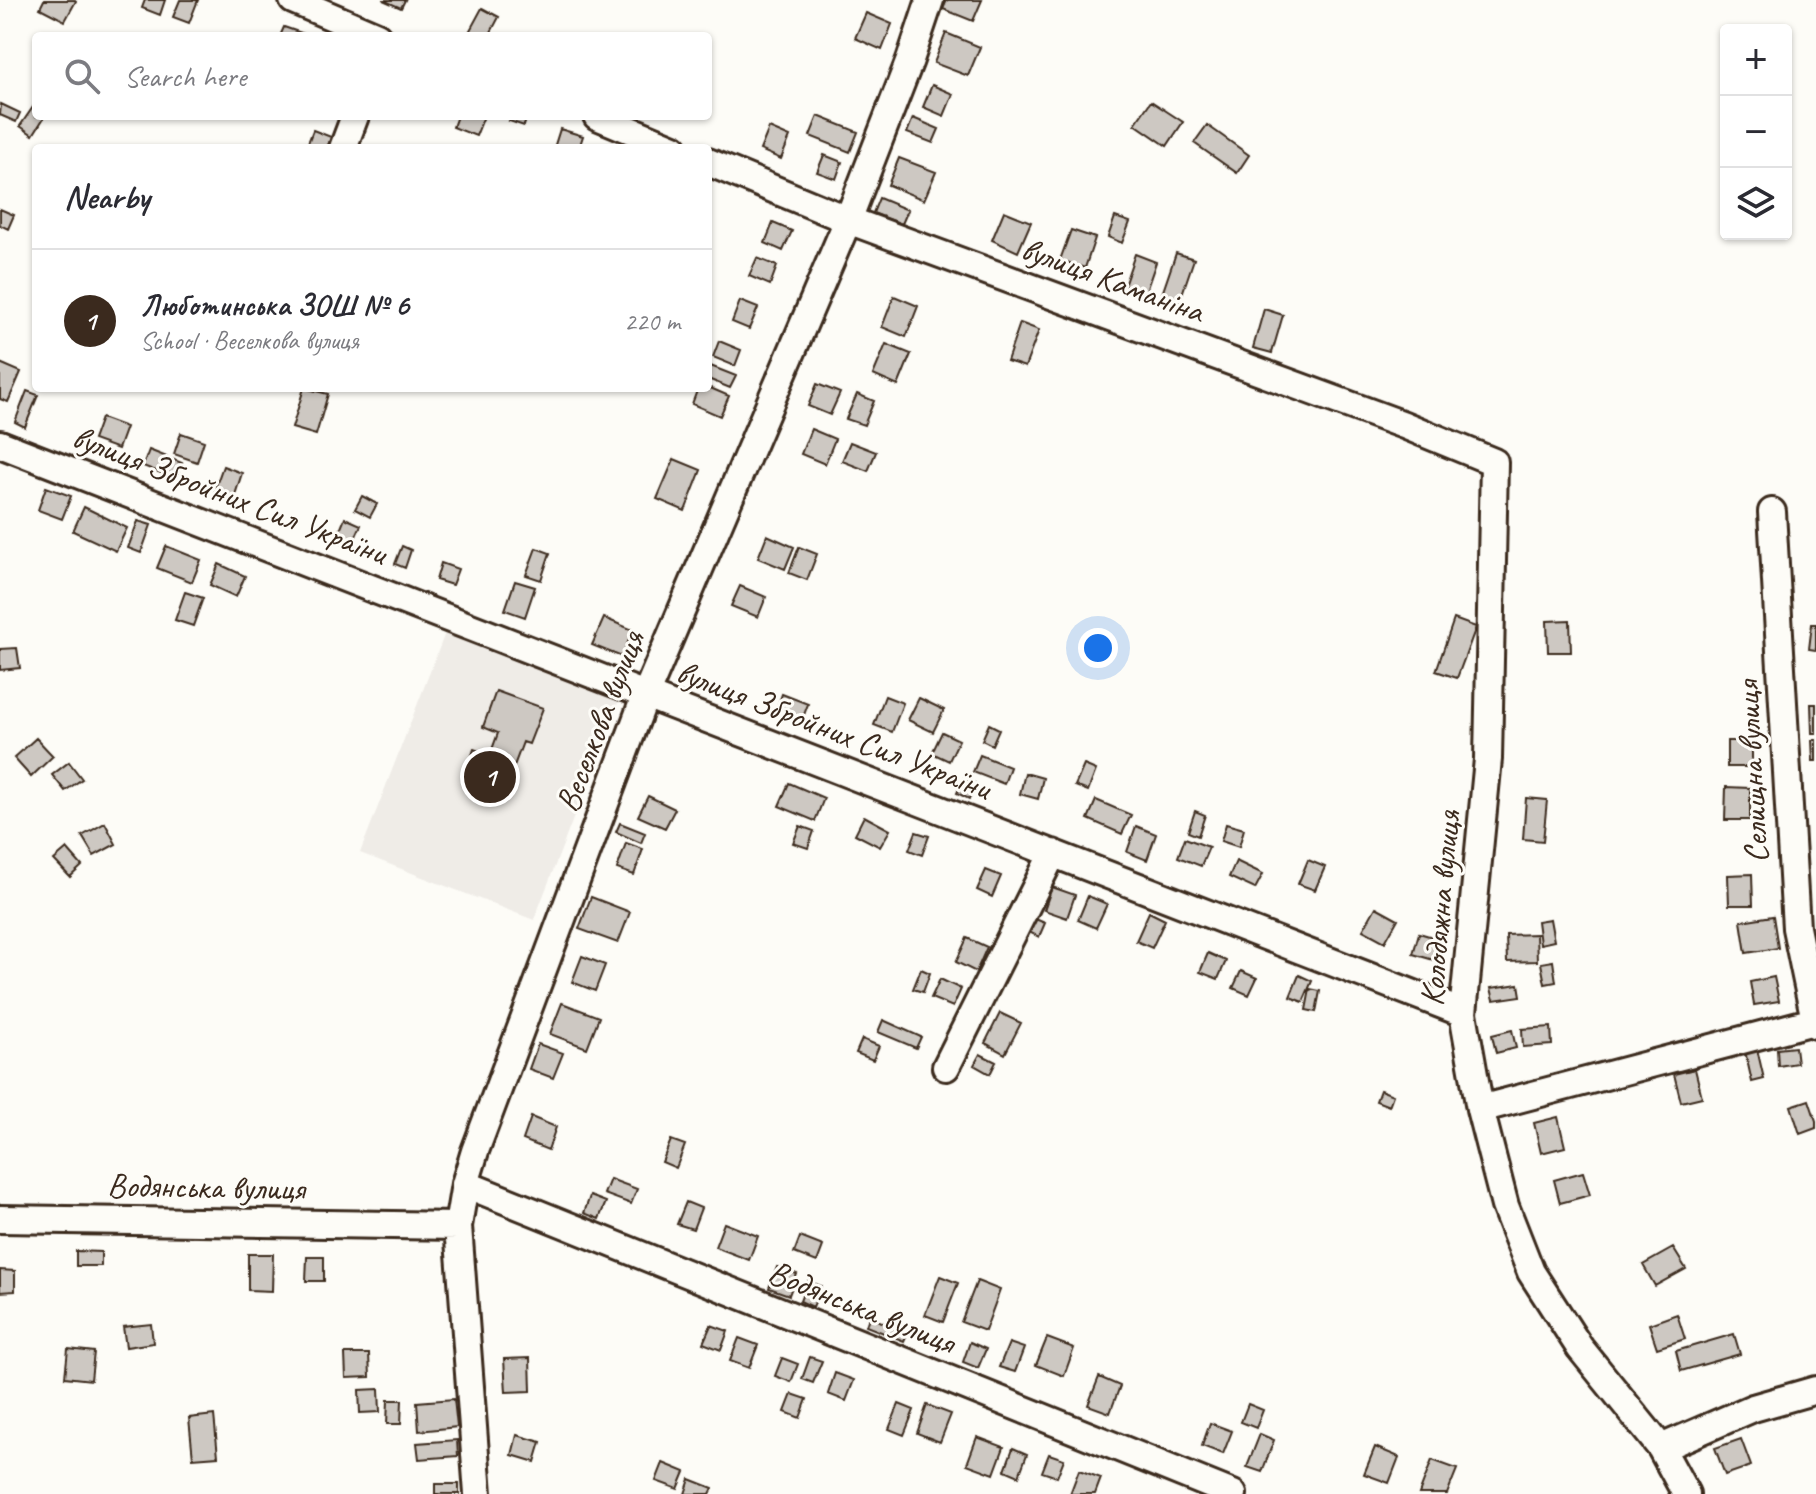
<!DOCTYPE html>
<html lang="en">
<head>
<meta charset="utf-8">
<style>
  :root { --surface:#fff; --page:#f7f7f7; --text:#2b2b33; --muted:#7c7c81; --line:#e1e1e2; --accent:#3b2a1e }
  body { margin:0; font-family:Caveat,sans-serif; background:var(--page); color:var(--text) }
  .controls { position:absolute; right:24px; top:24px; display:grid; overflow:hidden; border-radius:8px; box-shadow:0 2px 6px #0004 }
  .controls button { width:72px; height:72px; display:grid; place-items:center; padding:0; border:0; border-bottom:2px solid var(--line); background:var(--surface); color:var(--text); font:40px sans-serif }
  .you { position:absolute; left:1098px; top:648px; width:28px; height:28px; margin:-20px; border:6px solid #fff; border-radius:50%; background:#1a73e8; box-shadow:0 0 0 12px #1a73e833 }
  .badge { display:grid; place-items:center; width:52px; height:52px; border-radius:50%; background:var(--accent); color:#fff; font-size:26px; font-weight:700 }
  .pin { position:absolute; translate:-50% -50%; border:4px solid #fff; box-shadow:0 2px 8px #0006 }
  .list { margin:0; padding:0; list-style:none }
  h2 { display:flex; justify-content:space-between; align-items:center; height:104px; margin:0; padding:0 32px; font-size:34px }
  h2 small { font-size:26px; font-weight:400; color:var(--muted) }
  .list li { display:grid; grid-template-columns:52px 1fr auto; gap:24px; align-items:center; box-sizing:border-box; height:144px; padding:0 32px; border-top:2px solid var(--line) }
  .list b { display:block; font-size:30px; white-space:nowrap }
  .list p { margin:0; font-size:26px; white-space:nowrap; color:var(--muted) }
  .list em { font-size:26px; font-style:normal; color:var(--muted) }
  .icon { flex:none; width:44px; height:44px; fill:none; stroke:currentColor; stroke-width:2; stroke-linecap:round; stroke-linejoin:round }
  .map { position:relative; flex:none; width:1816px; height:1494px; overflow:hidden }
  .search { position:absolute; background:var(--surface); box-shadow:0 2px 6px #0004; left:32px; top:32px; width:680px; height:88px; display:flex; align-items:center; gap:20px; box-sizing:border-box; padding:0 28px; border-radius:8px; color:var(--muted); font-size:30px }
  .panel { position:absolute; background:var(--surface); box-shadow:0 2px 6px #0004; left:32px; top:144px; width:680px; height:248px; border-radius:8px }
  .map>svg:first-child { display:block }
</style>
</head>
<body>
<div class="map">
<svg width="1816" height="1494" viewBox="0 0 1816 1494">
  <rect width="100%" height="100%" fill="#fdfcf7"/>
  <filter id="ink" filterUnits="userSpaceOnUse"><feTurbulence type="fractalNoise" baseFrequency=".0125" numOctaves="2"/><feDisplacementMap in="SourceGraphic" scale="16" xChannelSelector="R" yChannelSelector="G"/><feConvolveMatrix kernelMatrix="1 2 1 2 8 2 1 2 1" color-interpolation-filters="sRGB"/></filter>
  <g filter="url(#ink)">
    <!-- built -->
    <path fill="#efece7" d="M445 633 619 700 534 920 360 853Z"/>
    <!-- building -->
    <path fill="#cdc8c2" stroke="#3b2a1e" stroke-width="2" d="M44 0H75L76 1 65 21 40 8Z
      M145 0H165L160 15 142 8Z
      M180 0H198L189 23 173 17Z
      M383 0H405L401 8Z
      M947 0H982L973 21 943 9Z
      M482 8 499 17 489 36H476L469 32Z
      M866 13 892 24 882 50 855 38Z
      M284 27 310 36H280Z
      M946 33 980 47 968 76 934 63Z
      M932 85 953 94 944 116 923 107Z
      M1151 101 1183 122 1167 146 1135 124Z
      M1 104 20 113 16 122 0 115Z
      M33 107 36 110V116H45L33 135 20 126Z
      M457 116H484L476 136 453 127Z
      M511 116H527L524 126 509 121Z
      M818 116 858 132 850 152 810 136Z
      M913 118 939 129 933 143 907 133Z
      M1207 125 1249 155 1237 173 1194 143Z
      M769 128 790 137 781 159 760 150Z
      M560 129 583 136 579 148H554Z
      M313 130 331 137 327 148H306Z
      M824 155 842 162 836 179 817 172Z
      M899 158 936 172 924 200 888 185Z
      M879 198 908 210 902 224 873 213Z
      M0 209 14 215 8 229 0 225Z
      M1004 211 1031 222 1018 252 992 240Z
      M1115 217 1130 222 1122 243 1108 237Z
      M773 223 792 231 783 251 765 243Z
      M1071 230 1095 238 1085 268 1060 260Z
      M1176 253 1194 259 1178 306 1160 300Z
      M1135 254 1156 262 1145 294 1124 286Z
      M757 258 777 266 770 285 749 276Z
      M894 296 918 306 906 337 882 327Z
      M740 301 758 308 749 329 732 322Z
      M1264 309 1283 315 1272 353 1253 348Z
      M1020 323 1039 330 1025 367 1007 361Z
      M719 341 741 350 735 366 713 357Z
      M886 344 911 354 898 386 873 375Z
      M0 363 21 372 8 402 0 399Z
      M708 365 736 376 730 388 708 379Z
      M817 384 840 393 830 415 808 406Z
      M708 387 729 396 720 416 692 404 698 388Z
      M304 388 328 394 316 435 292 428Z
      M27 391 38 395 25 427 15 422Z
      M857 394 874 401 864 425 846 419Z
      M101 418 126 427 118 449 93 440Z
      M811 429 835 439 825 464 801 454Z
      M181 433 204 441 197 462 174 454Z
      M850 442 876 452 868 471 842 461Z
      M149 450 182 463 176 479 143 466Z
      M674 459 701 470 685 511 657 499Z
      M223 466 242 473 234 498 214 491Z
      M46 487 71 496 62 519 38 510Z
      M362 496 377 504 370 517 355 509Z
      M84 507 127 528 116 551 73 531Z
      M345 518 361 525 351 547 336 540Z
      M138 521 151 525 141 553 128 548Z
      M767 535 794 547 785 569 758 558Z
      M166 546 201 560 192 582 157 568Z
      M402 546 411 550 405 568 395 564Z
      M799 547 817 554 807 580 789 573Z
      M536 548 550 553 541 580 526 575Z
      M441 563 458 569 452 585 436 580Z
      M219 564 245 576 236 597 210 585Z
      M515 581 535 587 525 617 505 610Z
      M740 586 766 597 758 617 731 606Z
      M185 592 203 598 193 626 175 620Z
      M604 618 633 630 622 657 592 645Z
      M1454 619 1476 627 1457 678 1436 671Z
      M1570 620 1571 652H1548L1547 621Z
      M1812 624H1816V650L1809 649Z
      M17 648 20 668 0 670V649Z
      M496 691 543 708 529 744 523 742 508 782 468 768 474 749 490 755 498 733 483 727Z
      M782 694 808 704 802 720 776 711Z
      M885 696 903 703 892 732 874 725Z
      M919 698 944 710 933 732 908 720Z
      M1811 704H1816V733H1812Z
      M989 724 999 729 992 745 982 740Z
      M942 732 959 740 949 761 932 753Z
      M36 738 53 756 31 777 14 758Z
      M1812 740H1816V761H1813Z
      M1727 741H1752V767H1727Z
      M980 755 1010 767 1004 784 973 772Z
      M69 762 82 779 65 791 52 775Z
      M1084 765 1096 770 1088 791 1075 786Z
      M1025 773 1043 778 1038 799 1020 794Z
      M964 778 976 784 969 799 957 793Z
      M789 783 824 798 815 821 779 806Z
      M1726 787 1750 788V820H1725Z
      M648 796 675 809 665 828 638 816Z
      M1526 798 1547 800 1543 841 1523 839Z
      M1096 800 1131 815 1122 834 1088 819Z
      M1195 811 1205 815 1198 836 1188 832Z
      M864 816 890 830 880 847 855 834Z
      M105 823 116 844 94 856 82 836Z
      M620 823 645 833 641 843 616 832Z
      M1226 824 1244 829 1239 847 1221 841Z
      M800 826 814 831 808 848 793 843Z
      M1136 826 1156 834 1147 860 1127 852Z
      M916 832 929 836 922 855 909 850Z
      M1185 838 1209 847 1201 866 1178 857Z
      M626 843 643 849 634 875 617 869Z
      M67 849 82 866 70 877 54 860Z
      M1308 860 1325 867 1315 890 1298 884Z
      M1236 861 1263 874 1255 889 1229 877Z
      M986 870 1001 876 992 897 977 890Z
      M1752 874 1753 905H1729L1728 875Z
      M1052 887 1075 895 1067 918 1044 910Z
      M1088 896 1107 904 1096 928 1078 920Z
      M591 897 630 912 618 943 579 929Z
      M1376 907 1398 919 1385 942 1363 930Z
      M1149 912 1165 920 1152 948 1136 941Z
      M1773 916 1778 948 1746 953 1741 921Z
      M1033 918 1045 923 1039 937 1027 931Z
      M1550 919 1554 941 1540 944 1537 921Z
      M1419 933 1443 940 1437 961 1413 954Z
      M1536 934 1537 961 1507 962 1506 935Z
      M967 938 987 947 976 972 956 962Z
      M1208 953 1226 961 1218 979 1200 972Z
      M582 956 605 965 595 991 572 982Z
      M1553 961 1556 982 1545 984 1541 963Z
      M921 969 930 973 923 992 913 989Z
      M1241 971 1257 978 1249 995 1233 988Z
      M1299 975 1312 981 1303 1002 1290 997Z
      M1774 977 1779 1001 1754 1005 1750 982Z
      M940 979 961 989 953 1007 931 998Z
      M1519 984 1521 996 1494 1000 1491 988Z
      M1310 989 1320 991 1316 1012 1306 1010Z
      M562 1003 599 1017 587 1048 550 1034Z
      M1000 1013 1021 1023 1005 1054 985 1043Z
      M883 1020 921 1037 916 1048 878 1032Z
      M1551 1027 1552 1045 1523 1047 1522 1029Z
      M1512 1030 1516 1048 1496 1053 1492 1035Z
      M862 1039 879 1046 873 1060 856 1053Z
      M538 1044 563 1053 553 1078 529 1069Z
      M1795 1047 1797 1063 1778 1066 1777 1049Z
      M1757 1049 1764 1079 1752 1082 1745 1051Z
      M980 1054 996 1062 990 1074 974 1065Z
      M1695 1069 1702 1097 1681 1102 1674 1074Z
      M1380 1090 1393 1095 1389 1106 1376 1101Z
      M1809 1100 1816 1121V1128L1800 1134 1791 1106Z
      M531 1117 556 1127 548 1150 523 1140Z
      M1558 1117 1565 1147 1541 1153 1534 1123Z
      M671 1140 685 1145 676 1168 662 1162Z
      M1583 1172 1590 1195 1560 1203 1554 1180Z
      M610 1179 637 1189 631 1204 604 1194Z
      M590 1196 606 1202 599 1219 584 1213Z
      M686 1202 701 1208 693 1229 677 1224Z
      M724 1223 758 1236 749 1260 715 1247Z
      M800 1237 823 1246 817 1262 794 1253Z
      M1673 1248 1686 1269 1655 1286 1643 1265Z
      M76 1251 101 1252V1266H76Z
      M248 1254H273L272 1291 248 1290Z
      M307 1257H324V1281H306Z
      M777 1267 797 1274 789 1295 769 1288Z
      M0 1270 15 1271V1291L0 1292Z
      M940 1276 958 1283 943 1322 925 1315Z
      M808 1281 821 1286 813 1307 800 1301Z
      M977 1281 1000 1290 985 1331 961 1322Z
      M1677 1314 1685 1339 1657 1348 1649 1324Z
      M869 1317 908 1332 904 1341 866 1326Z
      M151 1324 153 1343 126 1347 123 1327Z
      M711 1325 728 1331 721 1350 703 1343Z
      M1734 1334 1740 1354 1681 1371 1676 1351Z
      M739 1338 758 1345 749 1368 730 1361Z
      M1047 1338 1074 1348 1064 1376 1036 1365Z
      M970 1342 986 1349 978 1368 963 1362Z
      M1009 1343 1024 1348 1015 1372 999 1367Z
      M68 1349 94 1352 91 1380 65 1377Z
      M345 1354H369L370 1377 346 1378Z
      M810 1357 822 1361 813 1383 802 1379Z
      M530 1358 531 1391 506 1392 504 1359Z
      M782 1358 798 1364 791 1382 775 1376Z
      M835 1373 854 1380 846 1401 828 1394Z
      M1099 1377 1120 1386 1110 1413 1088 1405Z
      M379 1389 380 1412 360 1413 359 1390Z
      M792 1394 807 1399 800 1418 785 1412Z
      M454 1399 457 1427 419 1431 417 1402Z
      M388 1400H402L401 1424H387Z
      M899 1404 914 1410 904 1435 889 1429Z
      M1248 1404 1263 1410 1256 1428 1241 1422Z
      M927 1405 951 1414 940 1442 917 1433Z
      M214 1415 218 1456 193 1458 189 1418Z
      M1210 1423 1232 1431 1223 1454 1202 1446Z
      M1260 1434 1274 1440 1262 1472 1247 1467Z
      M517 1435 541 1442 535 1462 512 1455Z
      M977 1437 1004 1447 994 1474 967 1464Z
      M1741 1439 1751 1466 1725 1475 1715 1448Z
      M457 1440 458 1456 419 1459 417 1443Z
      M1375 1447 1399 1457 1389 1483 1364 1474Z
      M1013 1448 1027 1454 1019 1476 1005 1470Z
      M1049 1454 1064 1459 1057 1477 1042 1472Z
      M1432 1460 1457 1469 1447 1494H1419Z
      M663 1463 685 1472 678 1489 656 1481Z
      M1079 1470 1101 1478 1095 1494H1070Z
      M690 1479 713 1488 710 1494H685Z
      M435 1484H459V1494H435Z"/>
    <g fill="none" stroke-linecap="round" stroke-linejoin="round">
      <defs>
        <path id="minor" d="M293 0 377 36
          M597 116 674 148
          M343 148 355 116
          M708 162 848 220 1404 425 1494 462 1488 759 1463 1013 1480 1109 1505 1206 1531 1272 1580 1348 1661 1448 1686 1494
          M0 444 1463 1013
          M1772 512 1796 928 1816 1025
          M946 1067 1053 853
          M1480 1109 1814 1021
          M465 1184 1233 1494
          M0 1219 458 1226
          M1661 1448 1753 1408 1816 1390
          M478 1494 458 1226 465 1184 475 1151 646 694 848 220 910 60 930 0"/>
      </defs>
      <!-- minor casing -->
      <use href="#minor" stroke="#3b2a1e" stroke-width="32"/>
      <!-- minor -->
      <use href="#minor" stroke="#fdfcf7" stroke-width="26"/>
    </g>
  </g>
  <g text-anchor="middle" stroke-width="6" stroke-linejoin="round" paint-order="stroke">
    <!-- street labels -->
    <g font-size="34" fill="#3b2a1e" stroke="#fdfcf7">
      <text transform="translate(1113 279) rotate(20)" y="12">вулиця Каманіна</text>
      <text transform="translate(230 494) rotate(21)" y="12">вулиця Збройних Сил України</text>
      <text transform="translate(599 721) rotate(-69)" y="12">Веселкова вулиця</text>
      <text transform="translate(834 729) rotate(21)" y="12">вулиця Збройних Сил України</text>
      <text transform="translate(1751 772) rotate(-93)" y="12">Селищна вулиця</text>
      <text transform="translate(1439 908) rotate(-85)" y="12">Колодяжна вулиця</text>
      <text transform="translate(206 1186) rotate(1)" y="12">Водянська вулиця</text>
      <text transform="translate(862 1306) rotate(22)" y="12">Водянська вулиця</text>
    </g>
  </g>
</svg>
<div class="controls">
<button>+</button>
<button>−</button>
<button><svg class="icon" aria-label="layers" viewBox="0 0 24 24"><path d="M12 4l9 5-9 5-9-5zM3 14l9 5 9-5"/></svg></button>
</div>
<div class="you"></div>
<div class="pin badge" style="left:490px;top:777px">1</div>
<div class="search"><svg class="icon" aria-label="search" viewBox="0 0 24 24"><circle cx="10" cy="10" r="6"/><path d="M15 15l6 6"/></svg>Search here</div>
<section class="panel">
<h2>Nearby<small></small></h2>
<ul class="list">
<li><span class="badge">1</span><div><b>Люботинська ЗОШ № 6</b><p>School · Веселкова вулиця</p></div><em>220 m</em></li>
</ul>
</section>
</div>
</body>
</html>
